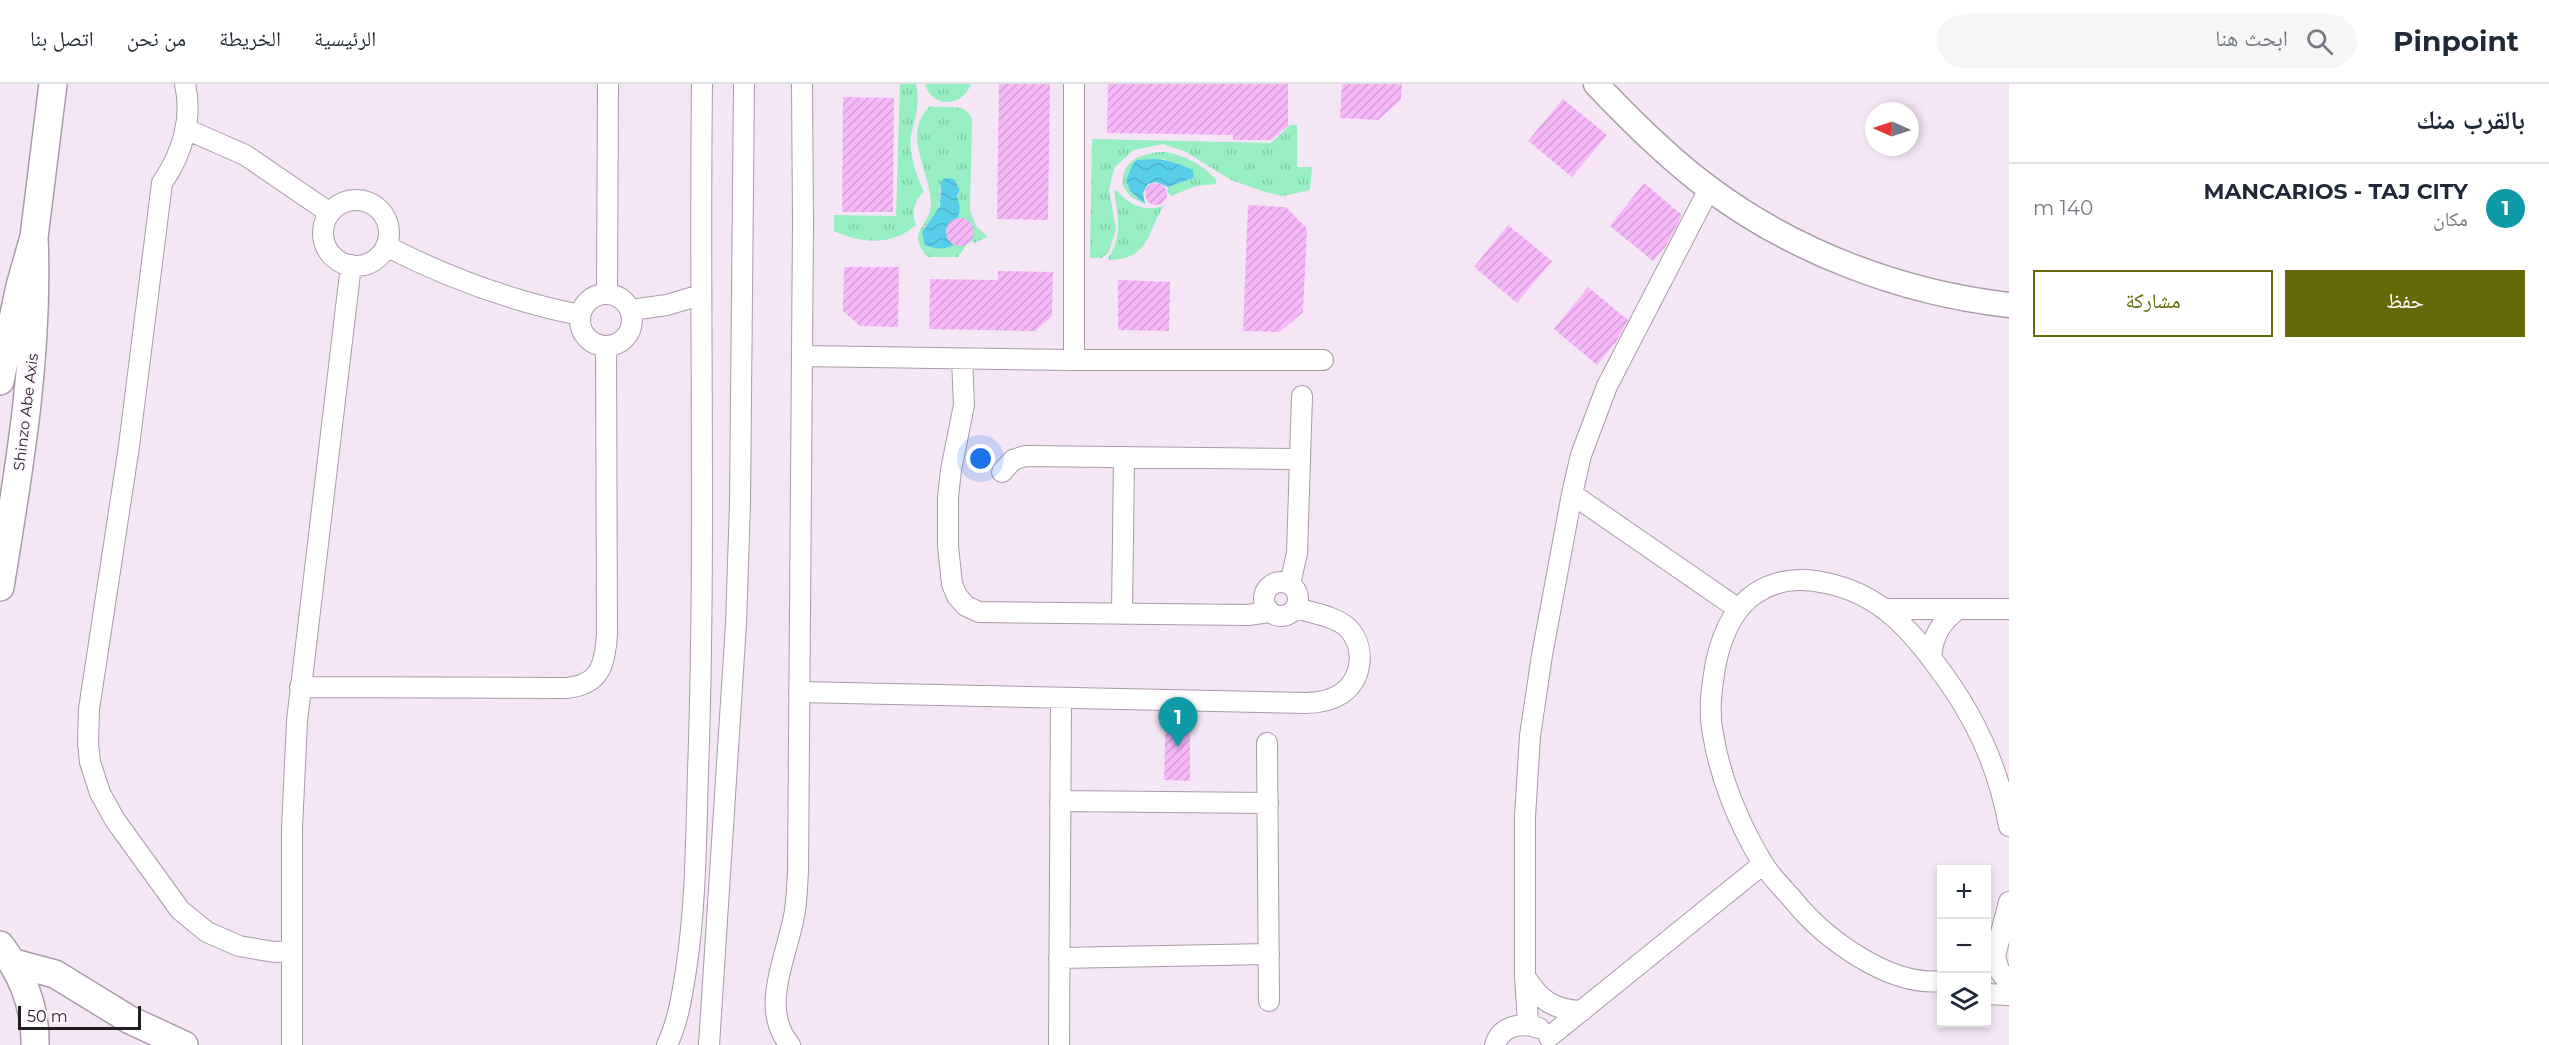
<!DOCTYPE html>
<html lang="ar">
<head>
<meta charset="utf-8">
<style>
  :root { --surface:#fff; --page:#f6f6f7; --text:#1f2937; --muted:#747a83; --line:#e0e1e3; --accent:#656908 }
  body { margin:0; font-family:Montserrat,"Noto Naskh Arabic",sans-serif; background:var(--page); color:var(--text); direction:rtl }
  .controls { position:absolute; right:18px; bottom:18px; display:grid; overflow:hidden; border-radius:0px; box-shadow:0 3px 9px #0003 }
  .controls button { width:54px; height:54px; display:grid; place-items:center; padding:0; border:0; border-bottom:2px solid var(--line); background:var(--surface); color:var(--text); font:30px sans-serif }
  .compass { position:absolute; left:1865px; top:18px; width:54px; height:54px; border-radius:50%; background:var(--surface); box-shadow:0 3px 9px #0003; rotate:273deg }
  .scale { position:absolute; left:18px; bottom:15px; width:123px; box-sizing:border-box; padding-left:6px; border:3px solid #231d23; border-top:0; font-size:16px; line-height:21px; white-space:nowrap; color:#231d23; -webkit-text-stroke:4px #fff6ff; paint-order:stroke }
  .you { position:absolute; left:981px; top:375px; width:21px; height:21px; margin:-15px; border:4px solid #fff; border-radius:50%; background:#1a73e8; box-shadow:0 0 0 9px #1a73e833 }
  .badge { display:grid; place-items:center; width:39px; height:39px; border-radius:50%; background:var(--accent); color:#fff; font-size:20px; font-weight:700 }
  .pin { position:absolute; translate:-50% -50px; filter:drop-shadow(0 2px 3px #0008) }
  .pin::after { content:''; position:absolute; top:32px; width:21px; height:18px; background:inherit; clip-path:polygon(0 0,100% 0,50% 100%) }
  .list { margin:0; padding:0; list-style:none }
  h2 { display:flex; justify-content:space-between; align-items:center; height:78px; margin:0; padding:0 24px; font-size:26px }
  h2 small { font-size:20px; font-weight:400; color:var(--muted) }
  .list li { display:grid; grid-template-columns:39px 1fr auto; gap:18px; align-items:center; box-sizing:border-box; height:90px; padding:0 24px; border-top:2px solid var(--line) }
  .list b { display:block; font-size:22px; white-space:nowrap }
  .list p { margin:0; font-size:20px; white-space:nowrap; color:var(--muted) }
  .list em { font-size:20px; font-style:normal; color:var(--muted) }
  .actions { display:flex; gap:12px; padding:18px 24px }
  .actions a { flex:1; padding:14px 0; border:2px solid var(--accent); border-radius:0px; text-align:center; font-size:21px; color:var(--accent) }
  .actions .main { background:var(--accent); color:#fff }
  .icon { flex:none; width:33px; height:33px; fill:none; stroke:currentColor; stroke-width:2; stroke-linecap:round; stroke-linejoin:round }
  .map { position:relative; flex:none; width:2009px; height:961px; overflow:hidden; direction:ltr }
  header { display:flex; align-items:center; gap:36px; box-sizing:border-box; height:84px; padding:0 30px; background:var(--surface); border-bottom:2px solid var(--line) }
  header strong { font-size:28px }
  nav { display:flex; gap:33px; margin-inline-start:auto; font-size:21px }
  .search { width:420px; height:54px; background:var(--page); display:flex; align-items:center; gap:15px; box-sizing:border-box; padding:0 21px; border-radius:33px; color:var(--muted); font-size:22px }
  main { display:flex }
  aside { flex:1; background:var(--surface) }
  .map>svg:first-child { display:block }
</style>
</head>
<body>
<header>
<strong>Pinpoint</strong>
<div class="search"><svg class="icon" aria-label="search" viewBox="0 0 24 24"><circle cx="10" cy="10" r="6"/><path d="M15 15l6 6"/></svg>ابحث هنا</div>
<nav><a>الرئيسية</a><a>الخريطة</a><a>من نحن</a><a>اتصل بنا</a></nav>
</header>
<main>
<aside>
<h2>بالقرب منك<small></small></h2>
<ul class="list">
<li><span class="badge" style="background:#0f9aa8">1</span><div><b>MANCARIOS - TAJ CITY</b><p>مكان</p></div><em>140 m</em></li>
</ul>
<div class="actions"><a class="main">حفظ</a><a>مشاركة</a></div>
</aside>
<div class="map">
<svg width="2009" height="961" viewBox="0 0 2009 961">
  <defs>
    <pattern id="grass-tufts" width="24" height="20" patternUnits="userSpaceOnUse" patternTransform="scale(1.5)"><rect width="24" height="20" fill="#96eec2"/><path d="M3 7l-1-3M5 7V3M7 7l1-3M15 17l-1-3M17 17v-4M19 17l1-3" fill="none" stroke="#81cca6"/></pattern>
    <pattern id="water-waves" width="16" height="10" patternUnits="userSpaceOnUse" patternTransform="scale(1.5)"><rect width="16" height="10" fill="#57cfeb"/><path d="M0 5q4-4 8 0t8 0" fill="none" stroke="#4bb1c9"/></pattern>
    <pattern id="building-hatch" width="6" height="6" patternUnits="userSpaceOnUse" patternTransform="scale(1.5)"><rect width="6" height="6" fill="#f7b8fa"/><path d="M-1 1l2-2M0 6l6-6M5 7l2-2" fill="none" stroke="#d39ed6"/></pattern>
  </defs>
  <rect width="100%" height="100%" fill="#f5e6f6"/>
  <!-- grass -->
  <path fill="url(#grass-tufts)" d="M900 0H916C920 18 916 31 912 47 907 67 916 90 924 108 914 117 911 128 916 141 892 162 862 160 834 147V131L896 132Z
    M925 0H971C963 23 932 25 925 0Z
    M930 22C946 25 966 18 972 35L970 126 976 142 988 153 974 159 971 157 973 144 967 137 958 135C960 125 955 115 960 106L939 104C943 121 937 132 924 143L947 164 954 161 967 160 958 173H928C904 148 931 143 931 119 930 87 901 50 930 22Z
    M1290 41H1297V83H1312L1310 106 1283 112 1265 108 1231 96 1186 68 1163 60 1134 66 1115 83 1112 92 1109 106 1116 145 1109 168 1102 174H1090L1092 55 1271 59Z
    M1166 68C1186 72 1201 80 1216 95V100L1196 102 1171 112 1167 107 1168 103 1194 94 1193 86 1164 75 1126 96 1130 107 1145 120 1131 113 1123 102C1120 76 1143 68 1166 68Z
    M1116 106C1131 122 1143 128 1164 122 1146 149 1151 174 1110 176L1108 174C1123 153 1118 131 1114 107Z"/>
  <!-- water -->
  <path fill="url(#water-waves)" d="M1155 75C1169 76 1180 80 1193 86L1194 94 1168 103 1156 98 1148 100 1143 109 1145 120 1130 107 1126 96 1133 80 1137 76Z
    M946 94 954 95 960 106 957 112 960 124 958 135C945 139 943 152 954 161 945 166 934 165 925 161L922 148 940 122 941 97Z"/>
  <!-- building -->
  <path fill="url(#building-hatch)" d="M999 0H1050L1048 136 997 135Z
    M1108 0H1288V42L1271 56H1233V51L1107 49Z
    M1342 0H1402L1401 16 1378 36 1340 34Z
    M843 13 894 14 893 128H842Z
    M1563 15 1607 51 1572 93 1528 57Z
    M1644 99 1682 131 1666 162 1653 177 1610 142Z
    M1145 110a11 11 0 1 1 22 0a11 11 0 1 1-22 0Z
    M1248 121 1286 123 1307 145 1303 228 1280 248 1243 247Z
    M946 148a14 14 0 1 1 28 0a14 14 0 1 1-28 0Z
    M1508 141 1552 177 1517 219 1474 183Z
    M844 183H899L898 243 860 242 843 227Z
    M998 187 1053 188 1052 232 1035 247 929 245 930 195 998 196Z
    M1118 196 1170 198 1169 247 1118 246Z
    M1588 203 1628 236 1616 258 1597 281 1554 245Z
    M1166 629H1190V697L1164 696Z"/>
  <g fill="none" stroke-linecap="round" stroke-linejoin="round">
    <defs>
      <path id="minor" d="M185 0C193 35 182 70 162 99L129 362 89 625 88 660 90 678 100 709 115 736 180 826 207 848 239 862 274 868 291 867
        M186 45 245 71 330 129
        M323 149a33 33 0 1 1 66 0a33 33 0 1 1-66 0Z
        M386 162C448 194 511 217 580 231
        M607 209 608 0
        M580 236a26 26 0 1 1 52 0a26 26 0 1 1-52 0Z
        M631 226 667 221 700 211
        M802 272 1074 276H1323
        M962 275 964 321 951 386 948 413V462L952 500 957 512 966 522 979 528 1248 531 1269 528
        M1074 276V0
        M1002 388 1013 376 1025 372 1300 375
        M1572 410 1737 524
        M1264 515a17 17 0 1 1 34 0a17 17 0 1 1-34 0Z
        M1290 500 1297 469 1302 312
        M1887 525H2009
        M1122 530 1124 373
        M1931 573C1933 551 1941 538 1958 525
        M300 603 566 604C600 601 605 581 607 550L606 263
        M799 608 1305 619C1318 619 1330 617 1341 610 1363 595 1366 563 1348 544 1335 532 1312 529 1296 524
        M1267 659 1269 917
        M1060 717 1268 719
        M1995 872 1999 886 2009 899
        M1059 874 1269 870
        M1986 878 1995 872 2009 818
        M1525 892C1539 916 1554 926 1582 927
        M1942 897C1890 903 1825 855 1794 817 1783 804 1770 792 1762 778 1739 740 1720 694 1713 650 1708 626 1712 601 1716 578 1722 551 1733 524 1756 509 1777 495 1803 494 1826 499 1875 509 1905 539 1934 578 1973 628 1998 680 2009 742
        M1986 910 2009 911
        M1528 940 1525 892V733L1530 652 1542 571 1572 410 1581 371 1607 302 1709 105
        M1549 953 1763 780
        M292 961V745L297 637 351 181
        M667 961C678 938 682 912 686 886 696 821 696 754 698 688 706 459 699 229 702 0
        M709 961 736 540 740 420 744 0
        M790 961C760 926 785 876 793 837 797 821 797 803 798 787L803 139 802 0
        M1059 961 1061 615
        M1495 961C1501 941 1522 938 1539 944"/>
      <path id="tertiary" d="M1596 0C1631 37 1669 75 1710 105 1796 169 1903 209 2009 221"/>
      <path id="secondary" d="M0 297 20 202 34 153 53 0
        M0 503C19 386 39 271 34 153
        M0 861C22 890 36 923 35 961
        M14 879 55 890 130 936 184 961"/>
    </defs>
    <!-- minor casing -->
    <use href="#minor" stroke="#a99ba9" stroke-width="22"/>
    <!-- tertiary casing -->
    <use href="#tertiary" stroke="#a99ba9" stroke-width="27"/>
    <!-- secondary casing -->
    <use href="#secondary" stroke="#a99ba9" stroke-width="30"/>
    <!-- minor -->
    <use href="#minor" stroke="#fff" stroke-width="20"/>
    <!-- tertiary -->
    <use href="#tertiary" stroke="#fff" stroke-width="24"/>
    <!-- secondary -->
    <use href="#secondary" stroke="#fff" stroke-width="27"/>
  </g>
  <g text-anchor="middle" stroke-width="4.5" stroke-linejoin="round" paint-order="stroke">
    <!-- street labels -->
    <g font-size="15" fill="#231d23" stroke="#fff6ff">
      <text transform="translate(26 328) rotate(-83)" y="5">Shinzo Abe Axis</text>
    </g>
  </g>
</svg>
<div class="controls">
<button>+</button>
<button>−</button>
<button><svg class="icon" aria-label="layers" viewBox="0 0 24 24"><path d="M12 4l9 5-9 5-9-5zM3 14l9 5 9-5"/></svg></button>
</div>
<svg class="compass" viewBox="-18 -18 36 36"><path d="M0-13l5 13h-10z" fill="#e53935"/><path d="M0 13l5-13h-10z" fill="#747a83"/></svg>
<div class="scale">50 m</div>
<div class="you"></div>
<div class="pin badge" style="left:1178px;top:663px;background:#0f9aa8">1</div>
</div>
</main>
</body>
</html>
